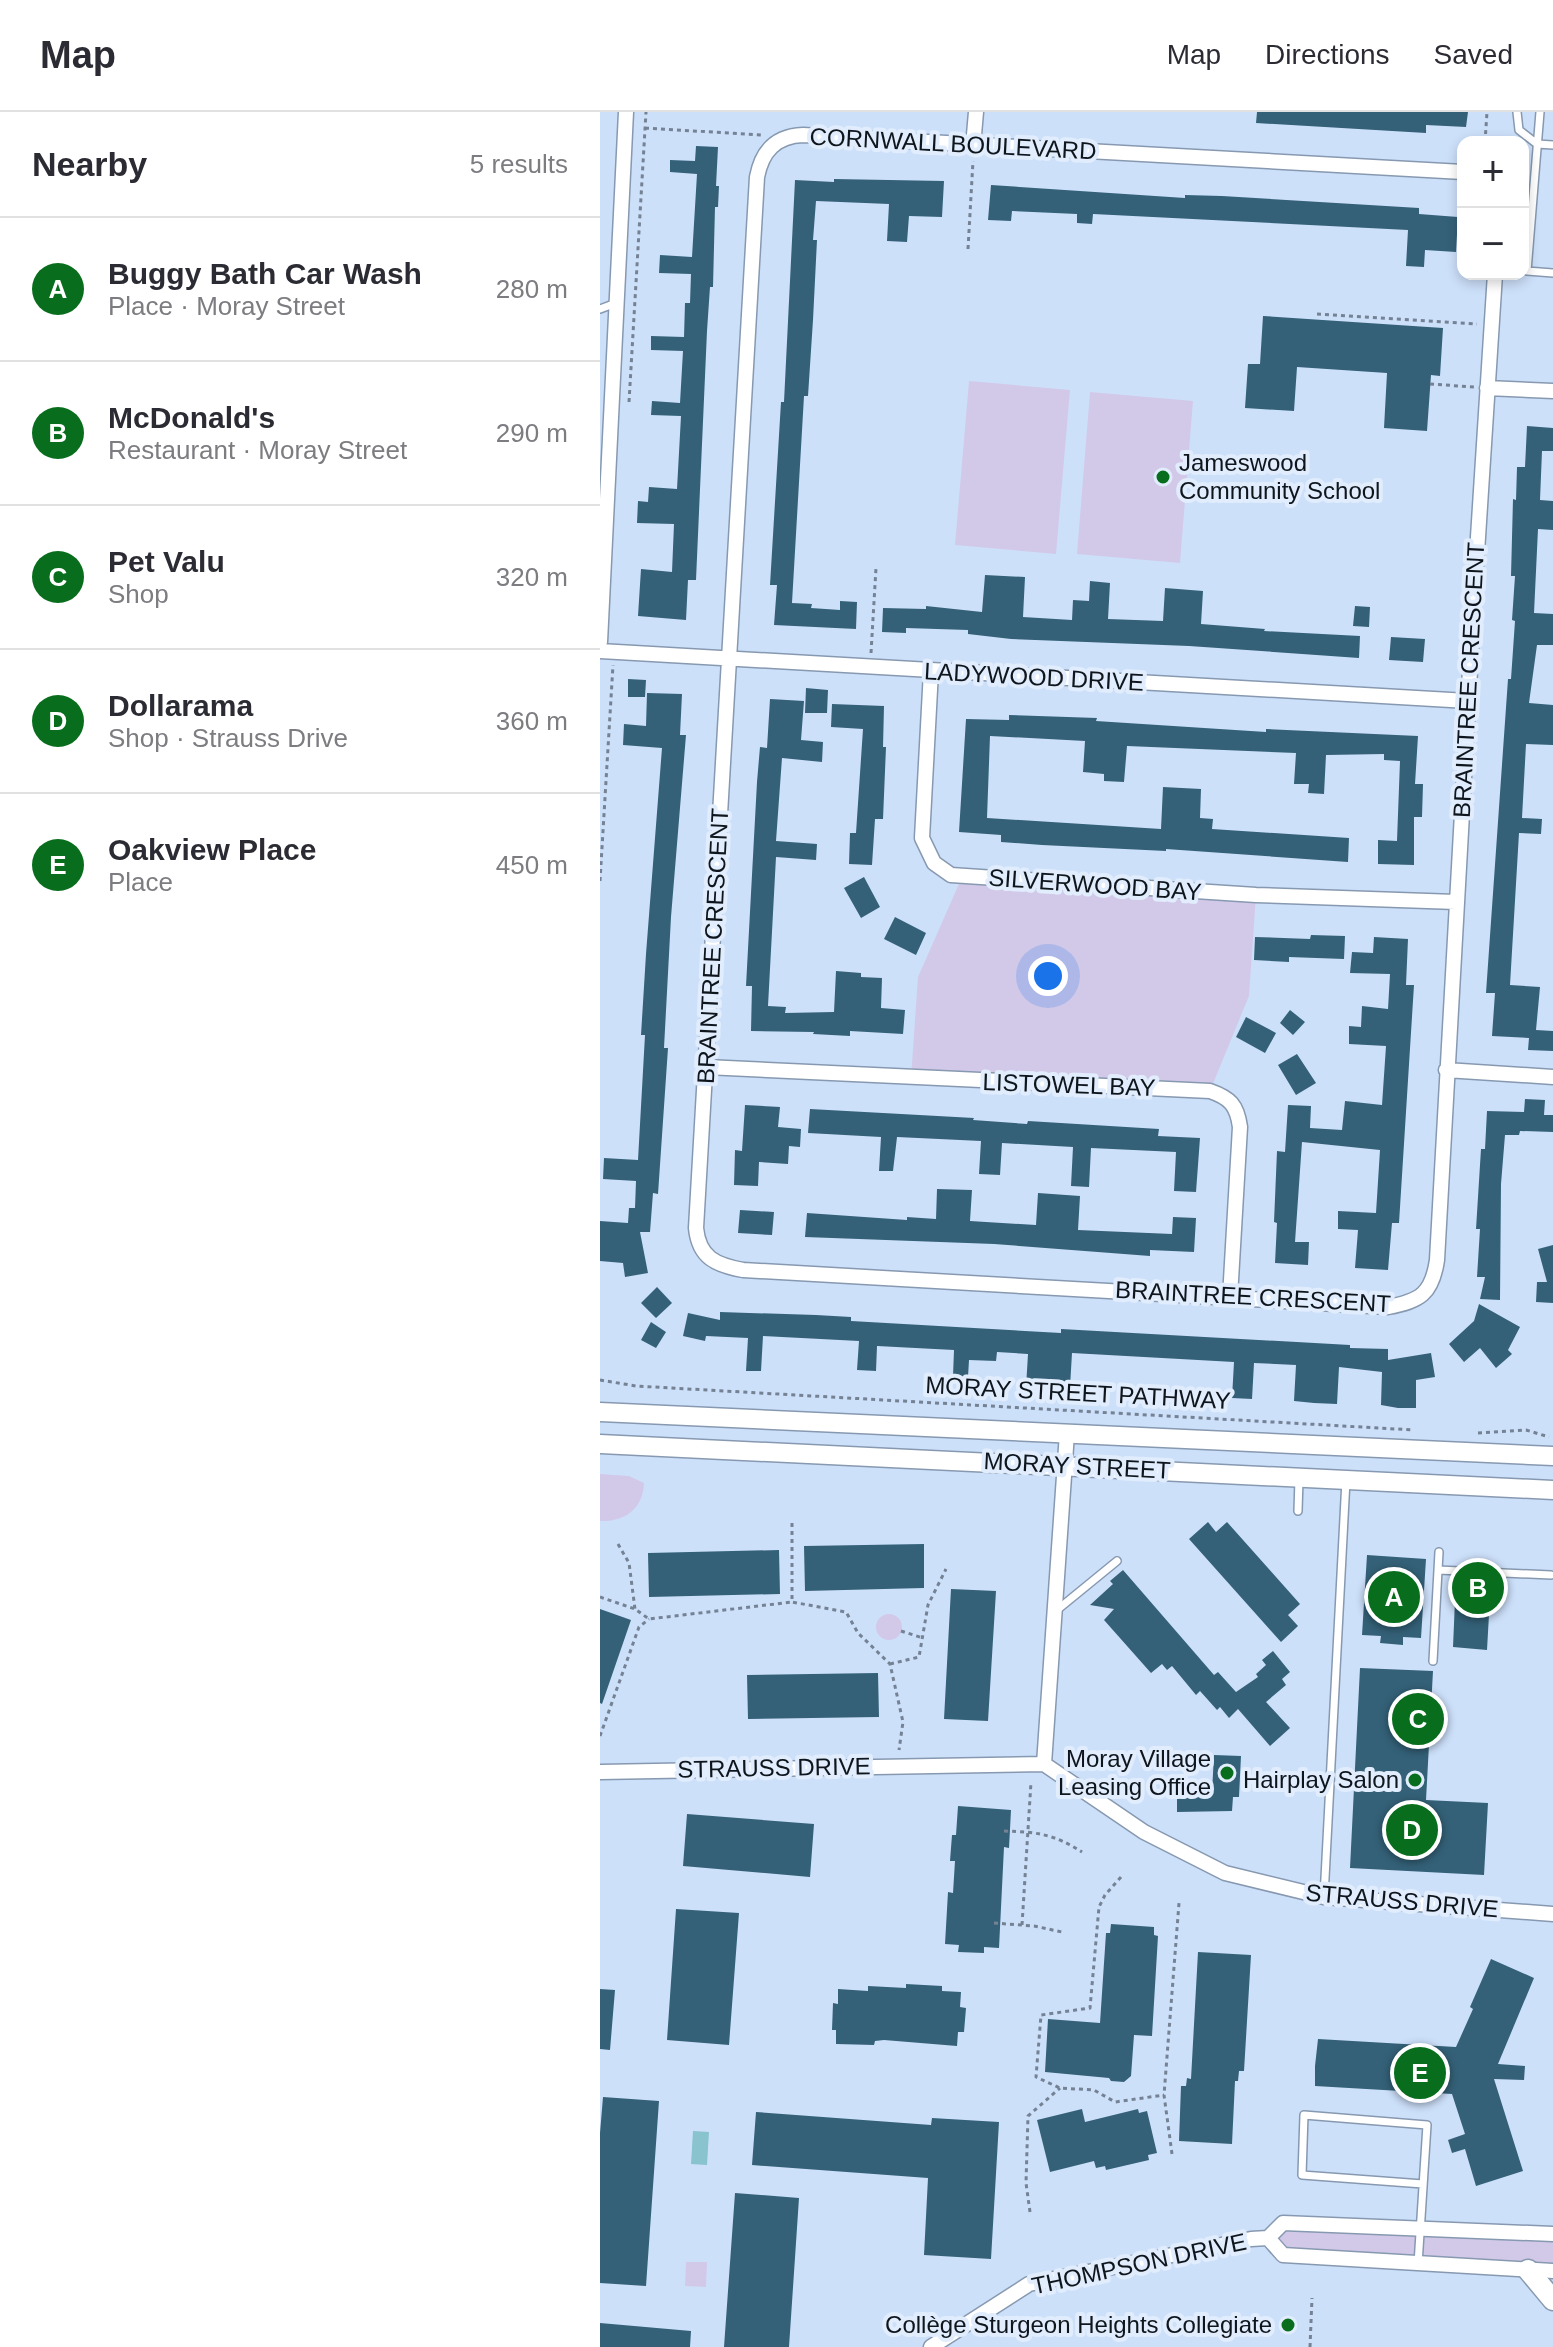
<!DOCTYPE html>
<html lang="en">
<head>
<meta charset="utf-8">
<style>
  :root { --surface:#fff; --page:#f7f7f7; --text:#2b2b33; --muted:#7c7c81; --line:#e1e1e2; --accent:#086e1d }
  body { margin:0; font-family:Arial,sans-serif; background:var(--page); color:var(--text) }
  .controls { position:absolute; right:24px; top:24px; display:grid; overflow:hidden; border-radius:16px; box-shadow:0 4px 12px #0003 }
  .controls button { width:72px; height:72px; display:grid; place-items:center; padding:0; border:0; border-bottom:2px solid var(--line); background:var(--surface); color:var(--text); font:40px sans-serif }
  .you { position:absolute; left:448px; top:864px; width:28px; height:28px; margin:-20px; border:6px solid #fff; border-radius:50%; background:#1a73e8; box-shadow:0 0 0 12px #1a73e833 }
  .badge { display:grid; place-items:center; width:52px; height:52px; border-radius:50%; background:var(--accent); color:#fff; font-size:26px; font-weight:700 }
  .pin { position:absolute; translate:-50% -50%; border:4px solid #fff; box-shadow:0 2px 8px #0006 }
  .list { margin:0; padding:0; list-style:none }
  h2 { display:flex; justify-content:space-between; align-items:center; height:104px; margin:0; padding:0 32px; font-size:34px }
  h2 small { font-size:26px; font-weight:400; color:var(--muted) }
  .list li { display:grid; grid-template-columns:52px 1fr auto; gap:24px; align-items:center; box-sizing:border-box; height:144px; padding:0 32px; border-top:2px solid var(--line) }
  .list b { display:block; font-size:30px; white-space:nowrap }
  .list p { margin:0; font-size:26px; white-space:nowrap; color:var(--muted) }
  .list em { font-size:26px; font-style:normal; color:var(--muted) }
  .map { position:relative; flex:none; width:953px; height:2235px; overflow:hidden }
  header { display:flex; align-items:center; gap:48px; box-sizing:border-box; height:112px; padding:0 40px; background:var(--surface); border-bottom:2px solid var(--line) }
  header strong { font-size:38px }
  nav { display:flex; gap:44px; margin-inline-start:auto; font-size:28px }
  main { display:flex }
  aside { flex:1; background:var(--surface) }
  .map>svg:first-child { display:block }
</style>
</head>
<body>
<header>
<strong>Map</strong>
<nav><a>Map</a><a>Directions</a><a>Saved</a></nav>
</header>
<main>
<aside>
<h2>Nearby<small>5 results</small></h2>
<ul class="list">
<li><span class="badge">A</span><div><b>Buggy Bath Car Wash</b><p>Place · Moray Street</p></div><em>280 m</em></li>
<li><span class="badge">B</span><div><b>McDonald's</b><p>Restaurant · Moray Street</p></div><em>290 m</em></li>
<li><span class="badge">C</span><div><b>Pet Valu</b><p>Shop</p></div><em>320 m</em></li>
<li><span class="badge">D</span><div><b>Dollarama</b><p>Shop · Strauss Drive</p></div><em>360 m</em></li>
<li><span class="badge">E</span><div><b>Oakview Place</b><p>Place</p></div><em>450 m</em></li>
</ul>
</aside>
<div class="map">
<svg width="953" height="2235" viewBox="0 0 953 2235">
  <rect width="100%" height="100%" fill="#cde0fa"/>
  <!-- green -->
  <path fill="#d2c9e9" d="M369 269 470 278 456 442 355 433Z
    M490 280 593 289 580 451 477 442Z
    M362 765 656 783 649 884 610 979 311 966 318 865Z
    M0 1362 29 1364 44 1371C43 1396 26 1410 0 1409Z
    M276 1515a13 13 0 1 1 26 0a13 13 0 1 1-26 0Z
    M683 2111 953 2122V2159L683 2143 668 2126Z
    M86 2150H107L106 2175 85 2174Z"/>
  <!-- water -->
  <path fill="#89c3ce" d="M93 2019 109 2020 107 2053 91 2052Z"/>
  <!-- building -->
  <path fill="#346178" d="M657 0H868L866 15 826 13V21L656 11Z
    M96 34 118 35 116 74H119L118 95H115L113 175H110L107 219 96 468H88L86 508 38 504 41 457 72 460 74 412 37 411 38 389 48 390 49 375 77 377 81 304 51 303 52 289 80 291 83 239 51 238V224L84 225 85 191H90L91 162 59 161 60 143 92 145 97 62 70 60V48L95 49Z
    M234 67 344 69 342 105 309 104 307 130 287 129 289 92 216 89 213 128H217L213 208 208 284H204L192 491 212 492 211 496 240 498V489L257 490 256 517 174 513 177 473H170L181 290H184L195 68 234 70Z
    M391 73 585 86V83L622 84 819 96V102L858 105 856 140 825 138 824 155 806 154 808 118 493 102 492 112 477 111V102L412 99 411 109 388 108Z
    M663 204 843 216 840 264 831 263 827 319 784 316 787 261 697 255 694 299 645 296 648 252H660Z
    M927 314 953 316V339H942L940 388 953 389V418L938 417 934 501 953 502V533H937L929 591 953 593V633L926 632 922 706 942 707 941 722 919 721 910 873 940 875 936 918 953 919V939L928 938 929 926 892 924 895 881H886L908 567H911L915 509 912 508 915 464H911L913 387 916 388 917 355H925Z
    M385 463 425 465 423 505 472 508 473 488 489 489 490 469 510 471 508 507 563 509 565 476 603 479 601 512 665 517 664 519 760 524 759 546 589 534 411 527 368 522V518L306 516V521L282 520 283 496 326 497V494L382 500Z
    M755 494 770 495 769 515 753 514Z
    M791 525 825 527 823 550 789 548Z
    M28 567 46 568 45 585H28Z
    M206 576 228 578 227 601H205Z
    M47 581 82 582 80 623H86L71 805 64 936H68L58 1082 53 1081 50 1120H40L48 1161 25 1165 23 1151 0 1149V1109L28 1111 29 1096H35L36 1069 3 1067 4 1046 38 1048 45 923H41L46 842 62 636 23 633 24 612 46 614Z
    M170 587 204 589 201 628 223 630 222 650 182 646 176 729 217 732 216 748 176 745 168 894 186 895 185 901 234 900 236 859 261 861V865L282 866 281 896 305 898 303 922 250 919V924L213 922 214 920 151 919 152 874H146L157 670 160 635 167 636Z
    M232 592 284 594 283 635H286L283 707H275L272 753 249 752 250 721H256L263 617 231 615Z
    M409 603 497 606 496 609 666 620V617L818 624 815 672H823L822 705H814V753L778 752V728L797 729 800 649 784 648V642L726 643 724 682 708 681 709 672H694L696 641 527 634 524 670 504 669V662L483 660 485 629 390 624 387 706 561 717 563 675 601 677 600 706 613 707 612 717 749 726 748 750 566 737V739L442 733 401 730V723L359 720 366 607 409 608Z
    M264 765 280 795 261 806 244 776Z
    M295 805 326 821 316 843 284 827Z
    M711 823 745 824 744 847 689 845V850L654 848 655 825 710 827Z
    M774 825 808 827 806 873H814L799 1111H792L788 1158 755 1156 758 1118 738 1117V1099L776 1101 780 1038 702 1030 695 1130H709L708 1153 675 1151 677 1111 674 1110 677 1039 685 1040 688 993 711 994 710 1016 742 1018 745 989 782 993 786 934 749 932V914L761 915 762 894 788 897 790 862 750 861 752 840 773 841Z
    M690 898 705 910 693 923 680 911Z
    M646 905 676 921 665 941 636 925Z
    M697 942 716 971 696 983 678 953Z
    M925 987 945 988 944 1003H953V1020L920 1019 919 1023H905L901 1072 900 1188 880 1187 885 1165H877L880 1117H876L881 1037H885L887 999 924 1000Z
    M145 993 180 995 178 1015 201 1017 200 1035 189 1034 188 1052 159 1050 158 1074 134 1073 135 1038 142 1039Z
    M210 997 374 1006 373 1008 427 1012 428 1009 559 1017 558 1024 600 1026 596 1080 574 1079 576 1040 491 1036 489 1075 471 1074 473 1035 402 1031 400 1063 379 1062 381 1029 297 1025 293 1059H279L281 1025 208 1021Z
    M337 1077 372 1078 370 1109 436 1113 438 1081 480 1084 478 1118 572 1122 573 1105 596 1106 594 1140 550 1138V1144L394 1132 205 1125 207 1101 307 1108V1105L336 1107Z
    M140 1098 174 1100 172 1123 138 1121Z
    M953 1133V1191L936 1190 937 1170H947L938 1137Z
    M57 1175 72 1191 56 1206 41 1191Z
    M879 1192 920 1215 908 1238 912 1242 896 1256 880 1236 864 1250 849 1232 874 1209Z
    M120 1200 216 1203 251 1205V1209L461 1221V1217L750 1233V1236L788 1237V1248L831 1241 835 1265 816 1268V1296H798L781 1293 782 1260 739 1255 737 1292 714 1291 694 1289 696 1253 654 1251 652 1287 632 1286 634 1250 472 1241 470 1275H426L428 1242 397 1240 396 1249 369 1248 368 1265 353 1264 354 1238 277 1234 276 1259 257 1258 259 1229 163 1224 161 1259H146L148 1226 106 1224 105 1229 83 1224 88 1201 120 1208Z
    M51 1210 66 1220 56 1236 41 1228Z
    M608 1410 616 1420 627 1410 700 1492 688 1503 698 1514 681 1530 589 1427Z
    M324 1432V1476L205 1479 204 1434Z
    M179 1438 180 1482 49 1485 48 1441Z
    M767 1443 826 1447 821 1526 803 1525V1533L780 1531 781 1524 762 1523Z
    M523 1458 614 1563 618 1560 636 1580 658 1565 656 1562 666 1553 662 1548 673 1539 690 1560 682 1567 686 1573 666 1590 690 1616 670 1634 638 1597 629 1606 620 1595 617 1598 600 1579 596 1583 572 1554 567 1558 562 1552 551 1561 504 1508 514 1497 490 1493 513 1472 510 1469Z
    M856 1465 891 1467 887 1538 853 1535Z
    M351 1477 396 1479 388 1609 344 1607Z
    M0 1497 31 1508 2 1592 0 1591Z
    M760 1556 833 1559 826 1688 888 1691 884 1763 750 1756Z
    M278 1561 279 1605 148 1607 147 1563Z
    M614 1643 641 1644 639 1685H633L632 1699 577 1700V1678L612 1680Z
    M358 1694 411 1698 409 1736 404 1735 399 1836 384 1835V1841L358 1840 359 1833 345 1832 348 1780 353 1781 355 1749H350L352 1723H356Z
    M87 1702 214 1712 210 1765 83 1754Z
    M76 1797 139 1801 129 1933 67 1928Z
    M511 1812 554 1815V1823L558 1824 552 1924 534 1923 531 1964 524 1970 511 1969 509 1966 445 1960 448 1907 500 1911 506 1821H510Z
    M598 1840 651 1843 644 1959H639L638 1969H635L632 2032 579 2029 581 1974H586L587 1966 591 1967Z
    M891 1847 934 1866 898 1952 925 1954 924 1968 894 1967 923 2059 876 2074 865 2037 852 2041 848 2028 865 2022 852 1982 715 1974V1954L718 1927 856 1935 873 1897 870 1895Z
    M306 1872 342 1874V1879L361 1880 360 1895 366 1896 364 1920H358L357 1934 284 1928 275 1929 274 1933 236 1932V1918H232L233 1891 238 1892V1877L268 1879V1874L306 1876Z
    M0 1877 15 1878 10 1938 0 1937Z
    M3 1985 59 1989 46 2174 0 2171V2021Z
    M482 1997 485 2010 538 1997 539 2001 547 1999 557 2041 548 2043 549 2048 506 2058 505 2054 496 2056 494 2049 450 2060 437 2008Z
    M156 2000 331 2013 332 2006 399 2010 391 2147 324 2143 328 2066 152 2053Z
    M135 2081 199 2086 189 2235H124Z
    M0 2211 91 2219 90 2235H0Z"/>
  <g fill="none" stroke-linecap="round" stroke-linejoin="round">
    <defs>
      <path id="service" d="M917 0 919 18 937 32 953 33
        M940 0 927 159 953 161
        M0 197 16 191
        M698 1399 699 1367
        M838 1458 951 1463
        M457 1498 517 1449
        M833 1549 839 1440
        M724 1785 746 1368
        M818 2152 827 2013 704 2003 702 2063 823 2072"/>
      <path id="minor" d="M373 34 376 0
        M863 60 203 23C176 24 162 39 157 65L96 1116C99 1146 116 1153 143 1158L788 1195C820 1189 832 1182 837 1148L874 487 895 162
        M887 276 953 279
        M0 530 26 0
        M0 539 868 589
        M331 559 322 726 334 751 351 763 656 783 856 790
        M106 955 610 979C630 986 637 993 640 1015L630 1185
        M846 958 953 965
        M444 1652 467 1321
        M0 1660 444 1652 544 1720 625 1761 724 1785 953 1802
        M668 2126 683 2143 953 2159
        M331 2235 429 2172 651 2127 668 2126 683 2111 953 2122"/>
      <path id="tertiary" d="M0 1300 953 1344
        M0 1332 953 1378"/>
      <path id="secondary" d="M928 2158 953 2188"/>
    </defs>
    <!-- service casing -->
    <use href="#service" stroke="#8799b0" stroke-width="10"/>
    <!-- minor casing -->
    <use href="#minor" stroke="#8799b0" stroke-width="17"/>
    <!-- tertiary casing -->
    <use href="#tertiary" stroke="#8799b0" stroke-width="21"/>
    <!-- secondary casing -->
    <use href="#secondary" stroke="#8799b0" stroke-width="23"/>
    <!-- path -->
    <path stroke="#748294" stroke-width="3" stroke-dasharray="4 4" stroke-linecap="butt" d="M45 16 161 23
      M885 30 887 0
      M368 137 373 49
      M717 202 877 212
      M830 272 874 275
      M29 290 46 0
      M271 541 276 456
      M0 769 13 553
      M0 1268 36 1274 814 1318
      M878 1321 926 1318 949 1325
      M192 1411V1490L246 1500 258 1521 290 1552 303 1610 299 1638
      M18 1432 29 1451 35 1497
      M0 1485 35 1497 49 1507 192 1490
      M301 1519 323 1526
      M290 1552 319 1545 328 1493 346 1457
      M0 1624 39 1515 49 1507
      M404 1719C437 1720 454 1722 482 1740
      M521 1765 505 1783 499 1795 490 1896 441 1903 436 1965 460 1976 494 1978 515 1990 564 1983
      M394 1811 434 1814 462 1820
      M422 1813 431 1670
      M572 2042 564 1983 579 1791
      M430 2100 426 2071 428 2004 460 1976
      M710 2235 712 2186"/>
    <!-- service -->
    <use href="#service" stroke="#fff" stroke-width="7"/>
    <!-- minor -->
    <use href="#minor" stroke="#fff" stroke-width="14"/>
    <!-- tertiary -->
    <use href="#tertiary" stroke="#fff" stroke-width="18"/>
    <!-- secondary -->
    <use href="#secondary" stroke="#fff" stroke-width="20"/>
  </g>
  <!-- markers -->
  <g fill="#086e1d" stroke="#e1edfc" stroke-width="3">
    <circle cx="563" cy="365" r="8"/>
    <circle cx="627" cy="1661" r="8"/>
    <circle cx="815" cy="1668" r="8"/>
    <circle cx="688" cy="2213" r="8"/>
  </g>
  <g text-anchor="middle" stroke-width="8" stroke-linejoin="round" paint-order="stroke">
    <!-- street labels -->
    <g font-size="24" fill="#0e151d" stroke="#e1edfc">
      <text transform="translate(353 32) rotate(3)" y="8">CORNWALL BOULEVARD</text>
      <text transform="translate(434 565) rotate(3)" y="8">LADYWOOD DRIVE</text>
      <text transform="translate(869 568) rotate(-87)" y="8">BRAINTREE CRESCENT</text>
      <text transform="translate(495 773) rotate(4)" y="8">SILVERWOOD BAY</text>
      <text transform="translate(113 834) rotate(-87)" y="8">BRAINTREE CRESCENT</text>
      <text transform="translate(469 973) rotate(2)" y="8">LISTOWEL BAY</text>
      <text transform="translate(653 1185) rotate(3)" y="8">BRAINTREE CRESCENT</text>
      <text transform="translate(478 1281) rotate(3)" y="8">MORAY STREET PATHWAY</text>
      <text transform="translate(477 1354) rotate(3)" y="8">MORAY STREET</text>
      <text transform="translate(174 1656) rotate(-1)" y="8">STRAUSS DRIVE</text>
      <text transform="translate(802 1789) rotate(5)" y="8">STRAUSS DRIVE</text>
      <text transform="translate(539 2152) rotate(-12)" y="8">THOMPSON DRIVE</text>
    </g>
    <!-- poi labels -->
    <g font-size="24" fill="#0e151d" stroke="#e1edfc" text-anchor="end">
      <text x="579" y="359" text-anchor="start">Jameswood<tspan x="579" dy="28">Community School</tspan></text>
      <text x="611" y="1655">Moray Village<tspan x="611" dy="28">Leasing Office</tspan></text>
      <text x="799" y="1676">Hairplay Salon</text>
      <text x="672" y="2221">Collège Sturgeon Heights Collegiate</text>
    </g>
  </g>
</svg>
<div class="controls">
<button>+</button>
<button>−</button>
</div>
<div class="you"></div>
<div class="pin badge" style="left:794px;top:1485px">A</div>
<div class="pin badge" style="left:878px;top:1476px">B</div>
<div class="pin badge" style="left:818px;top:1607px">C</div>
<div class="pin badge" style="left:812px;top:1718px">D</div>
<div class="pin badge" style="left:820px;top:1961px">E</div>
</div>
</main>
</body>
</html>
